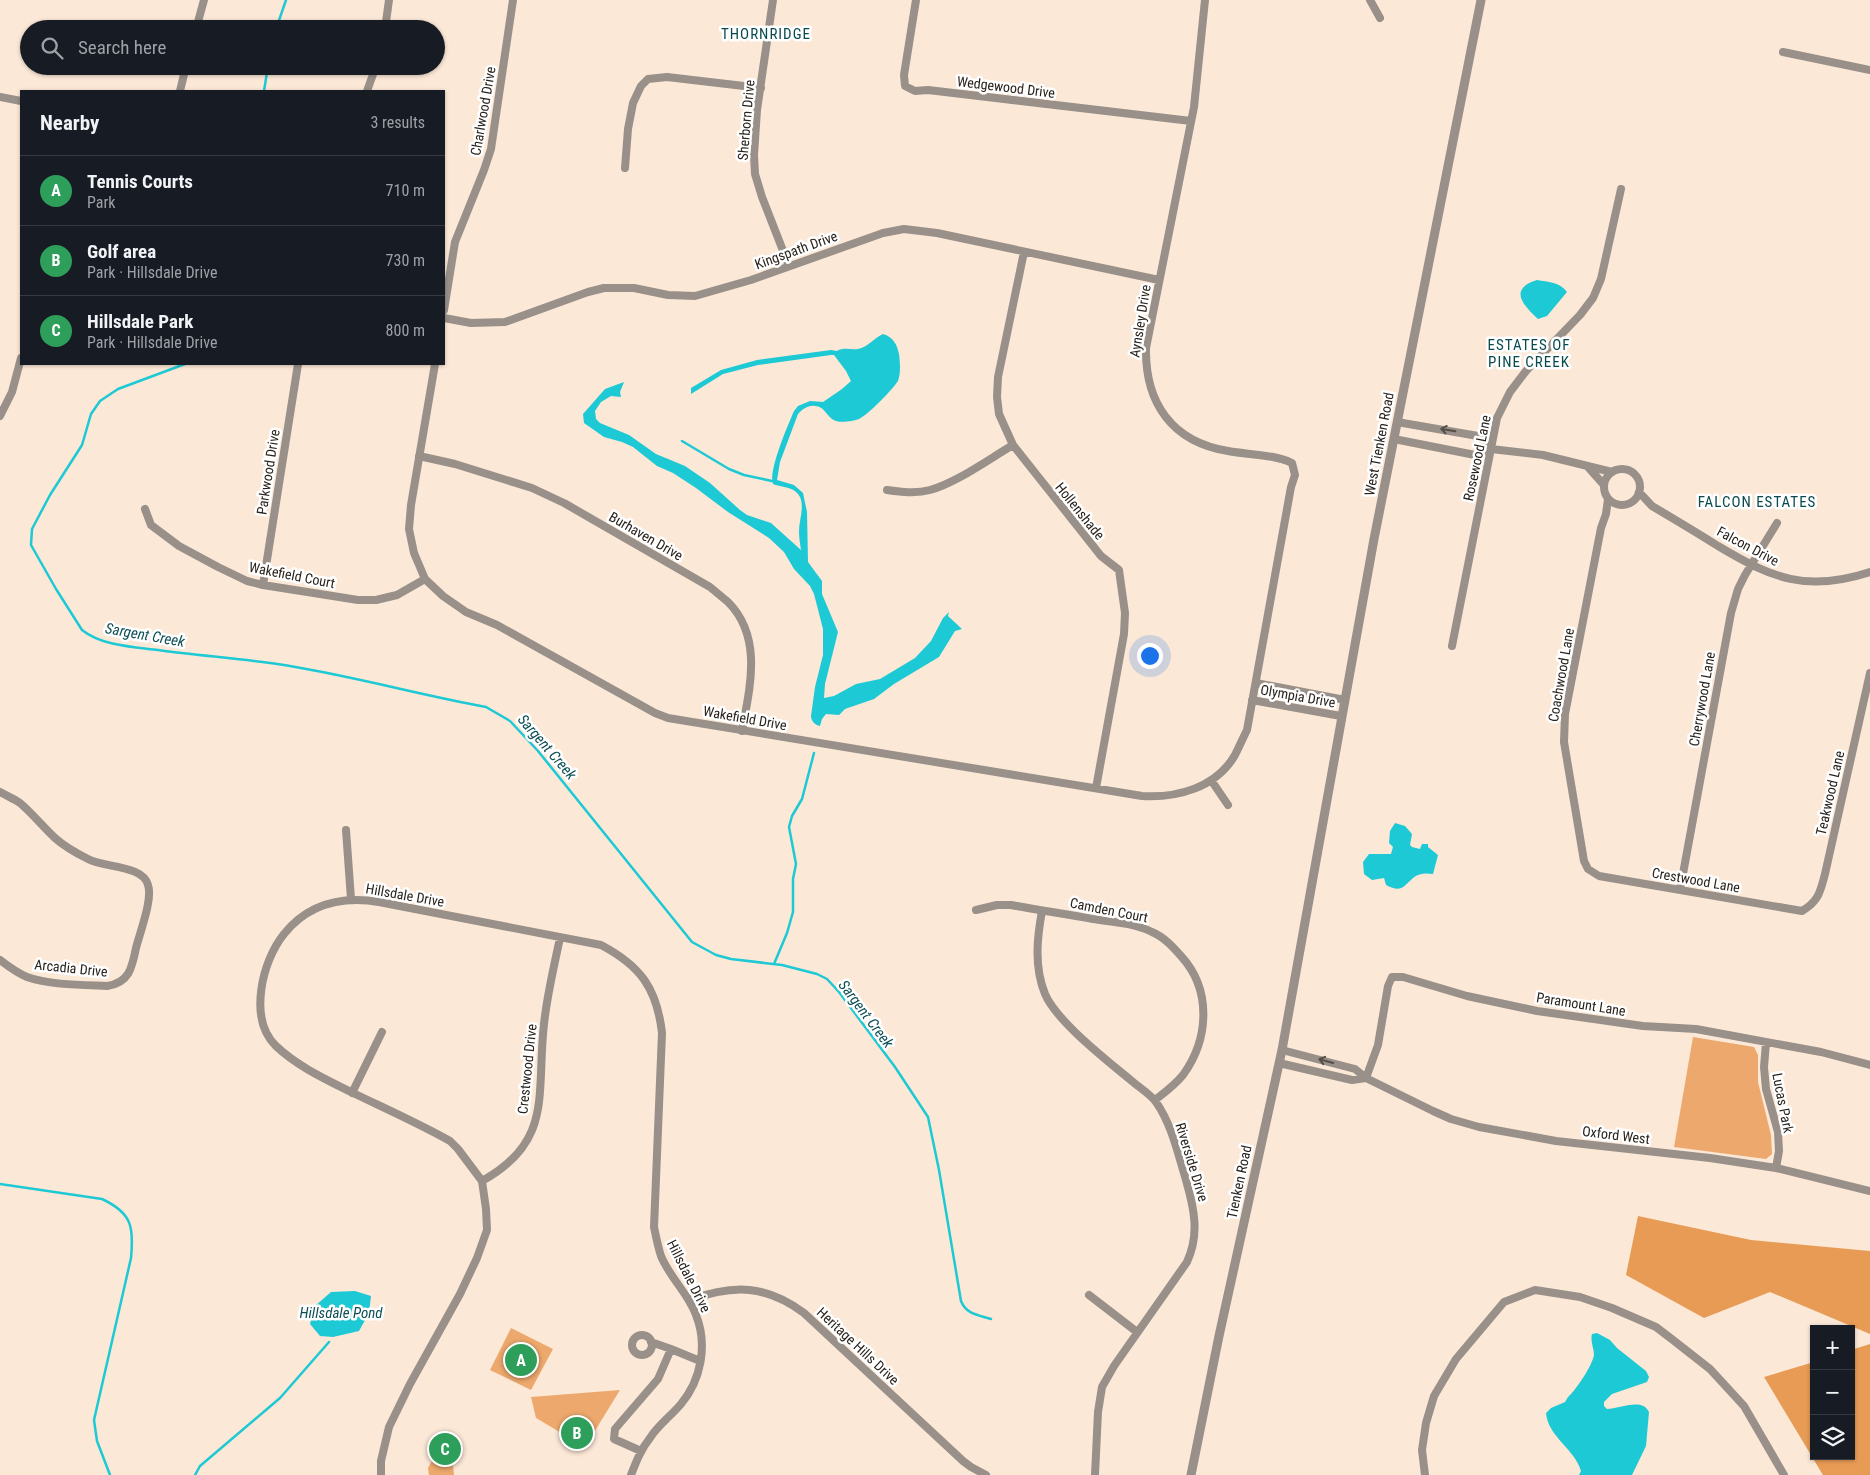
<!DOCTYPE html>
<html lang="en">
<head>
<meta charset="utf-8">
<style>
  :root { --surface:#171b24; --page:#242831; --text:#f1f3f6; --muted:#9ea1a6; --line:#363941; --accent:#7c3aed }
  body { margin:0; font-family:"Roboto Condensed",sans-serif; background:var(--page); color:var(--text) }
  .controls { position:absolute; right:15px; bottom:15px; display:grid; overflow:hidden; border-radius:0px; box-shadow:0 1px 4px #0004 }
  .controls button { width:45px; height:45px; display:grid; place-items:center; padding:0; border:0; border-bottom:1px solid var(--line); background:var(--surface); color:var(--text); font:25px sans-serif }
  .you { position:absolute; left:1149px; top:655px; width:18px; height:18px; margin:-12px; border:4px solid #fff; border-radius:50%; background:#1a73e8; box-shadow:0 0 0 8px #1a73e833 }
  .badge { display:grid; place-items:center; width:32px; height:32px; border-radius:50%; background:var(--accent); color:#fff; font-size:16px; font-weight:700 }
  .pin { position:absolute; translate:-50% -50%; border:2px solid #fff; box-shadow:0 1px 5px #0006 }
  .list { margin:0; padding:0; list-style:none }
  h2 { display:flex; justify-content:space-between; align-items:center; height:65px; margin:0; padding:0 20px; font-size:21px }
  h2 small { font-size:16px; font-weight:400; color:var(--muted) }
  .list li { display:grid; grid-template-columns:32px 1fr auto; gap:15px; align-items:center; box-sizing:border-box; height:70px; padding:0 20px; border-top:1px solid var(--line) }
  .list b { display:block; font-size:19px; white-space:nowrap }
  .list p { margin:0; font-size:16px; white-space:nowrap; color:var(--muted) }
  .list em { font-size:16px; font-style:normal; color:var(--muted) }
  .icon { flex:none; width:28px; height:28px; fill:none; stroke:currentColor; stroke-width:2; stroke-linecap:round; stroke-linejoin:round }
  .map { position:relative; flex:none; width:1870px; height:1475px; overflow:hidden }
  .search { position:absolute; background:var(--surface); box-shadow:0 1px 4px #0004; left:20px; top:20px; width:425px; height:55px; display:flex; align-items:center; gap:12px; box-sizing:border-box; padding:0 18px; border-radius:28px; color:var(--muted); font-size:19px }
  .panel { position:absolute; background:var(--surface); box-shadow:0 1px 4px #0004; left:20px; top:90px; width:425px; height:275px; border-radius:0px }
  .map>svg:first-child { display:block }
</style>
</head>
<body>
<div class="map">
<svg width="1870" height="1475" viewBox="0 0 1870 1475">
  <rect width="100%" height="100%" fill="#fce8d7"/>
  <!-- green -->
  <path fill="#eda96d" d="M1693 1037 1754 1047 1758 1055V1082L1771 1135 1772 1154 1766 1159 1674 1147Z
    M511 1328 553 1349 531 1390 490 1370Z
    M620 1390 585 1447 536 1418 531 1397Z
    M449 1430 454 1475H429L428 1468Z"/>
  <!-- forest -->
  <path fill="#e79b55" d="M1638 1216 1751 1240 1870 1251V1334L1770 1292 1704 1318 1626 1275Z
    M1870 1344V1475H1823L1764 1377 1814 1362V1456H1851V1350Z"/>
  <!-- water -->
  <path fill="#1dc9d4" d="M1537 280C1548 282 1560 282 1567 292L1547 316 1538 319C1523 305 1508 289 1537 280Z
    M883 334C893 337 897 344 899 354 900 362 901 373 898 381 892 390 869 414 859 419 854 421 842 423 836 421 827 418 825 406 815 406 808 405 803 409 798 414L780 462 777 480 794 485 803 493 807 512 808 562 822 581V594L838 632 825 684 824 698 834 696 856 684 880 679 915 658 931 641 943 618 949 612 948 616 962 629 955 631 939 657 894 684 874 699 845 709 839 715 826 714 822 719 820 726C815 725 811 721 811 716L815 687 823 655V629L814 594 810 586 794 569 784 552 769 538 728 512 696 488 673 473 657 466 633 447 622 442 604 437 584 423 583 414 605 389 624 382 620 392 621 397 611 396 601 402 595 411 596 419 600 423 629 435 656 454 685 466 710 483 740 510 747 515 771 523 801 550C800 544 799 537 799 531 799 519 807 501 796 492 791 487 780 487 773 484 768 471 788 425 794 411L798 406 810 401 823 402 842 389 851 381 846 371 834 355H831L758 365 723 374 691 394V388L721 370 757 360 831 350 837 351C844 347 850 350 858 349 868 347 874 338 883 334Z
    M1395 823 1405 826 1412 834 1410 845 1412 847 1420 849 1422 844H1428V847L1438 855 1433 874C1426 873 1419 873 1413 878 1403 887 1401 893 1386 885L1384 878 1372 880 1364 874 1363 862 1369 854H1391L1393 847 1389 843 1390 831Z
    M355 1291 371 1296 369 1313 359 1331 333 1337 320 1336 310 1324 315 1306 331 1292Z
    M1597 1333 1610 1340 1617 1348 1646 1371 1649 1377 1647 1382 1612 1394 1604 1402V1406L1607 1409C1619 1409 1642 1397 1649 1412L1646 1446 1632 1475H1579L1581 1471C1575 1449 1548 1437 1546 1413L1551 1408 1565 1402 1568 1397C1576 1390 1592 1366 1594 1355 1594 1348 1590 1341 1592 1334Z"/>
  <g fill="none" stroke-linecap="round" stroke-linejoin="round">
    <!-- stream -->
    <path stroke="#1dc9d4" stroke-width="2.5" d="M276 29 286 0
      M264 91 268 66
      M185 364 118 389 100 401 91 414 82 445 50 495 32 529 31 545 56 589 82 630C102 646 134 647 158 650 202 656 246 659 290 666 356 677 421 695 486 707L510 721 538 751 692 942 716 955 731 959 782 965 817 974 827 979 839 992 895 1067 928 1117 939 1170 961 1301C966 1314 978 1315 991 1319
      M682 441 729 469 744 475 772 481
      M774 964 787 933 793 912V879L796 864 789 827 792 816 802 799 814 753
      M0 1184 102 1199C132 1213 134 1227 131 1258L94 1420 97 1441 110 1475
      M195 1475 200 1466 280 1398 329 1342"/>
    <!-- minor -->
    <path stroke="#989089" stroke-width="8" d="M773 0 757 110 754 155 755 174 762 197 789 266
      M916 0 904 75 905 86 915 91 928 90 1191 121
      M1370 0 1380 18
      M196 29 204 0
      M385 29 389 0
      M1783 52 1870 70
      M180 91 186 66
      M367 91 376 66
      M0 97 21 101
      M625 168 628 129 633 103 641 86 648 79 667 77 761 88
      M1024 252 998 377 997 397 999 414 1013 445 1101 556 1119 570 1125 613 1124 634 1096 788
      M444 310 455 242 484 170 491 149 513 0
      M444 318 471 323 505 322 588 292 604 288H634L668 295 695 296 751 280 883 233 904 229 937 233 1159 280
      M435 364 411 505 409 529 414 553 425 579 443 596 466 612 497 625 655 713 668 718 1142 796C1177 798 1216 788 1235 755 1239 747 1243 738 1247 730L1291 487 1295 475 1292 463C1273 454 1249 455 1228 451 1172 442 1145 403 1146 348L1194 107 1205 0
      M0 416 12 392 21 358
      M1397 422 1478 436 1491 449
      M1394 439 1475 455 1491 449 1543 455 1612 472
      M419 456 455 464 532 488 564 503 710 587C716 592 722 597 728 602 763 637 750 687 742 731
      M1588 467 1604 485
      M1604 487a18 18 0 1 1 36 0a18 18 0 1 1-36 0Z
      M887 490C901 492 916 494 930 490 956 483 989 459 1013 445
      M1639 492 1652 506C1674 519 1696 532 1718 546 1772 578 1806 593 1870 572
      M1608 499 1606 514 1601 528 1565 714 1564 742 1584 861 1588 869 1599 876 1802 911C1819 901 1820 892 1825 874L1870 673
      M145 509 151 525 179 546 218 567 247 581 263 585 358 600H376L397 595 425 579
      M263 585 298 364
      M1452 646 1497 418 1510 392 1526 371 1580 315 1593 298 1601 279 1621 189
      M1256 683 1345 700
      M1252 700 1341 716
      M1211 780 1228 805
      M0 792C7 796 14 799 20 803 33 814 43 827 55 838 65 847 76 853 88 859 104 868 143 865 148 885 153 899 140 932 136 948 132 968 129 983 107 986 83 985 49 985 27 977 17 973 9 967 0 960
      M346 830 351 899
      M1680 890 1731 613 1738 589 1745 575 1777 523
      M976 910 997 905H1011C1038 910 1066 914 1093 919 1113 922 1134 923 1152 932 1164 937 1173 947 1181 956 1212 990 1209 1039 1183 1075 1175 1085 1164 1093 1155 1100
      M1042 911C1037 938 1034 967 1045 994 1057 1022 1108 1061 1133 1082 1140 1088 1150 1094 1156 1102 1172 1125 1178 1154 1186 1180 1194 1208 1200 1234 1187 1262L1114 1366 1102 1387 1098 1412 1095 1475
      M1766 1043 1764 1067 1766 1089 1778 1132 1779 1151 1776 1168
      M1282 1050 1355 1069 1366 1078 1433 1111 1451 1119 1479 1127 1556 1141 1710 1158 1776 1168 1870 1191
      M1279 1063 1352 1080 1366 1078
      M1366 1078 1378 1045 1388 986 1392 977H1403L1467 996 1537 1011 1643 1026 1696 1029 1821 1052 1870 1065
      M352 1093 382 1032
      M482 1181C554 1141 536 1094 544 1024 547 995 554 966 560 938
      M1089 1295 1137 1332
      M690 1300C734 1284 766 1285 804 1313L963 1461 971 1467 986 1475
      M632 1345a10 10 0 1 1 20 0a10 10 0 1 1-20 0Z
      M651 1342 671 1349
      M641 1451 614 1439 615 1429 658 1379 671 1349 700 1361
      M381 1475V1461L389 1427 410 1384 460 1294 477 1258 487 1230 486 1209 482 1181 458 1149 450 1141C418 1123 384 1108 351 1092 325 1079 297 1066 276 1046 248 1019 262 961 284 934 309 903 342 896 379 902L601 945C641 966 657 989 662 1033L654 1227C656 1237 658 1247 661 1256 670 1278 688 1293 696 1315 708 1345 701 1380 681 1404 671 1416 658 1425 650 1438 641 1449 636 1462 631 1475
      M1425 1475 1422 1450 1426 1423 1434 1396 1456 1359 1504 1302 1535 1290 1580 1297 1612 1308 1656 1327 1673 1340 1710 1369 1744 1406 1784 1475"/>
    <!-- tertiary -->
    <path stroke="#989089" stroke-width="9" d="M1191 1475 1219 1336 1282 1050 1374 539 1481 0"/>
  </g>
  <!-- one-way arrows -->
  <defs><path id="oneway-shaft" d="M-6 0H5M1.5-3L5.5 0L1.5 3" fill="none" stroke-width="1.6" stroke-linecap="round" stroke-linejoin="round" transform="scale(1.25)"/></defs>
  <g stroke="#554e48">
    <use href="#oneway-shaft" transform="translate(1448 430) rotate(-170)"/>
    <use href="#oneway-shaft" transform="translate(1326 1061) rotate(-165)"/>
  </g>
  <g text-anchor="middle" stroke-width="5" stroke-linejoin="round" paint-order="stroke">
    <!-- street labels -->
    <g font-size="14" fill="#29221c" stroke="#fff">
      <text transform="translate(1006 87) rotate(7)" y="5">Wedgewood Drive</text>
      <text transform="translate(483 111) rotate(-80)" y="5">Charlwood Drive</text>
      <text transform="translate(746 120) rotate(-85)" y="5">Sherborn Drive</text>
      <text transform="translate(796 250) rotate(-20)" y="5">Kingspath Drive</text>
      <text transform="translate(1140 321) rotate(-81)" y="5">Aynsley Drive</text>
      <text transform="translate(1379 444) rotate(-79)" y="5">West Tienken Road</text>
      <text transform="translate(1477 458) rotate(-78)" y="5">Rosewood Lane</text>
      <text transform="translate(268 472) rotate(-81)" y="5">Parkwood Drive</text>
      <text transform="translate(1080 511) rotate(51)" y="5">Hollenshade</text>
      <text transform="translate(646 536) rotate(30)" y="5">Burhaven Drive</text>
      <text transform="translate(1748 546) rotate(28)" y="5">Falcon Drive</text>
      <text transform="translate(292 575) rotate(11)" y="5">Wakefield Court</text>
      <text transform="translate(1561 675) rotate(-80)" y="5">Coachwood Lane</text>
      <text transform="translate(1298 696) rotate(10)" y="5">Olympia Drive</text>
      <text transform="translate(1702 699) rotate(-80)" y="5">Cherrywood Lane</text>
      <text transform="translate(745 718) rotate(10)" y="5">Wakefield Drive</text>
      <text transform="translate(1830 793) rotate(-77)" y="5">Teakwood Lane</text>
      <text transform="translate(1696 880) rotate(10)" y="5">Crestwood Lane</text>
      <text transform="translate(405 895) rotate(10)" y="5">Hillsdale Drive</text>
      <text transform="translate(1109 910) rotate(11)" y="5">Camden Court</text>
      <text transform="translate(71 968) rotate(6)" y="5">Arcadia Drive</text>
      <text transform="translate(1581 1004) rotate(9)" y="5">Paramount Lane</text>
      <text transform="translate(527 1069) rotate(-84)" y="5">Crestwood Drive</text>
      <text transform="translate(1783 1103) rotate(79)" y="5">Lucas Park</text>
      <text transform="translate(1616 1135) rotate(7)" y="5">Oxford West</text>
      <text transform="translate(1192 1162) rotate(73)" y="5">Riverside Drive</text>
      <text transform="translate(1239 1182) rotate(-78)" y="5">Tienken Road</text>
      <text transform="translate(689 1276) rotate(63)" y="5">Hillsdale Drive</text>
      <text transform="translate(858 1346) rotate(43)" y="5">Heritage Hills Drive</text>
    </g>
    <!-- neighbourhood labels -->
    <g font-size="15" letter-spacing="1" fill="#094a4e" stroke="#fff">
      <text x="766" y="39">THORNRIDGE</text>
      <text x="1529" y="350">ESTATES OF<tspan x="1529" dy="17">PINE CREEK</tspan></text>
      <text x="1757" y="507">FALCON ESTATES</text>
    </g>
    <!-- water labels -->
    <g font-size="15" font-style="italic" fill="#0c4f54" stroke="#fff">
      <text transform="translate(145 635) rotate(10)" y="5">Sargent Creek</text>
      <text transform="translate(547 747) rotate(49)" y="5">Sargent Creek</text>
      <text transform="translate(866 1014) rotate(53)" y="5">Sargent Creek</text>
      <text x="341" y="1318">Hillsdale Pond</text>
    </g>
  </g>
</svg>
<div class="controls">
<button>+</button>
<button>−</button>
<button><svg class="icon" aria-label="layers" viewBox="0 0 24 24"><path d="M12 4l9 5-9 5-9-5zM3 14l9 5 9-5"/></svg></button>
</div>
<div class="you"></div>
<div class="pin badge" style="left:521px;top:1360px;background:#2e9e5b">A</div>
<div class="pin badge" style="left:577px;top:1433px;background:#2e9e5b">B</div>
<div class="pin badge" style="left:445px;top:1449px;background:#2e9e5b">C</div>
<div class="search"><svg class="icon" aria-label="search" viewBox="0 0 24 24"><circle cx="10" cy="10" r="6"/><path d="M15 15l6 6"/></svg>Search here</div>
<section class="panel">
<h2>Nearby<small>3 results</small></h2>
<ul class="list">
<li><span class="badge" style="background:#2e9e5b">A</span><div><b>Tennis Courts</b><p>Park</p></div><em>710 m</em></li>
<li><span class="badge" style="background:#2e9e5b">B</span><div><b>Golf area</b><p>Park · Hillsdale Drive</p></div><em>730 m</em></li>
<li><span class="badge" style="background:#2e9e5b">C</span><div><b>Hillsdale Park</b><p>Park · Hillsdale Drive</p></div><em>800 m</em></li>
</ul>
</section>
</div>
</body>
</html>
